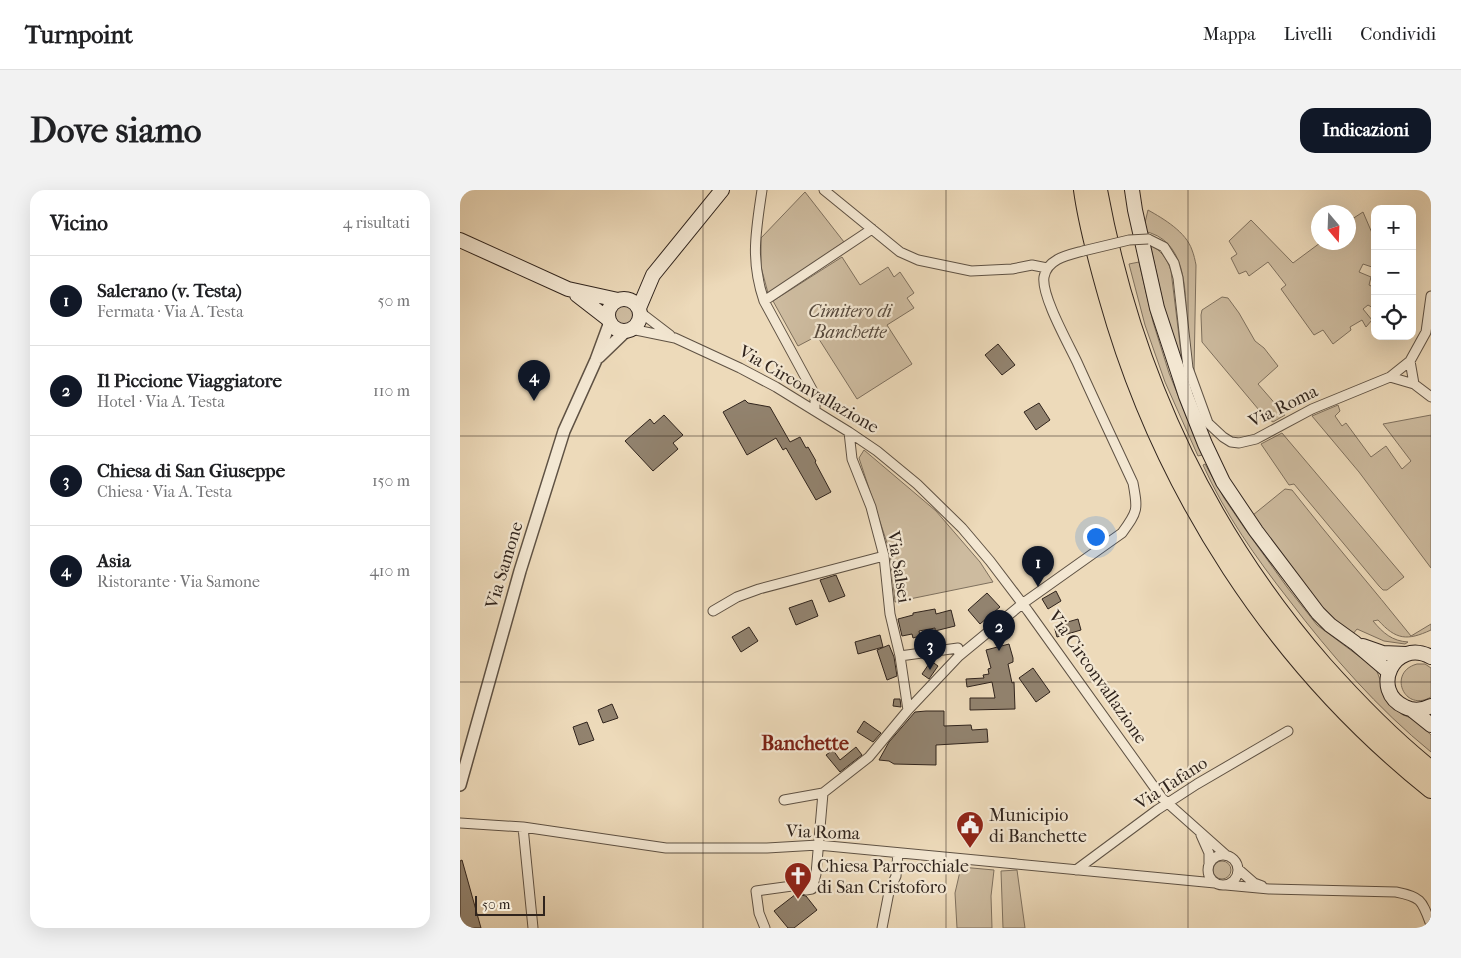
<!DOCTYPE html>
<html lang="it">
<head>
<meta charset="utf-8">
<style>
  :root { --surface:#fff; --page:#f2f2f2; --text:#202124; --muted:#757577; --line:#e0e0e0; --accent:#111827 }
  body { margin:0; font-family:"IM FELL French Canon",serif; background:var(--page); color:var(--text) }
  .controls { position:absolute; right:15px; top:15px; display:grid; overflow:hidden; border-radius:10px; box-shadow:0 5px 20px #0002 }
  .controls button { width:45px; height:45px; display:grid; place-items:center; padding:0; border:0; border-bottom:1px solid var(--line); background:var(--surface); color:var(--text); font:25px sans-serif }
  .compass { position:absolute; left:851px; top:15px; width:45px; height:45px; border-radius:50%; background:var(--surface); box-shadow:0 5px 20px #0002; rotate:161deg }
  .scale { position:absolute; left:15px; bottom:12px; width:70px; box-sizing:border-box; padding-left:5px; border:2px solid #30241d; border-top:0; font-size:14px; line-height:18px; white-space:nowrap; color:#30241d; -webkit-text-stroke:4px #f3e7d2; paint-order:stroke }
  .you { position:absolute; left:635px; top:346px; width:18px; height:18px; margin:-12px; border:4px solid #fff; border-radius:50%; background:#1a73e8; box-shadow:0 0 0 8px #1a73e833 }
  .badge { display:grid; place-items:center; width:32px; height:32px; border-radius:50%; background:var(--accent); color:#fff; font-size:16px; font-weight:700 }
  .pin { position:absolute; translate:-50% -41px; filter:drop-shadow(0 1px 2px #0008) }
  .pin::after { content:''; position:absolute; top:26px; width:18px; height:15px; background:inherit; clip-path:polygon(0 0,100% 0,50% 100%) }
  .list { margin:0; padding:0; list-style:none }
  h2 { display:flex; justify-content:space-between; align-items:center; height:65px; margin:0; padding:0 20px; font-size:21px }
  h2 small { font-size:16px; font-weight:400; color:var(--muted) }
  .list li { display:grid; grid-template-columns:32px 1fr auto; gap:15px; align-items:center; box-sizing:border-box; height:90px; padding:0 20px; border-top:1px solid var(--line) }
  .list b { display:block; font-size:19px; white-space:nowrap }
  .list p { margin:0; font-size:16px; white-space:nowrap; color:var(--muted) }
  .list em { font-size:16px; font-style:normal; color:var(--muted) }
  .icon { flex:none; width:28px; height:28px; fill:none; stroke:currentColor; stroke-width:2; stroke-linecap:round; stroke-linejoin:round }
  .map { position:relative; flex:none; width:971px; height:738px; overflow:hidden; border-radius:15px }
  header { display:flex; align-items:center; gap:30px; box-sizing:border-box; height:70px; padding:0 25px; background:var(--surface); border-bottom:1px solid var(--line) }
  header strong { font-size:24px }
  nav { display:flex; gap:28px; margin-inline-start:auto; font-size:18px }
  .intro { display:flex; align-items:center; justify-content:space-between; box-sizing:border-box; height:120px; padding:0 30px }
  h1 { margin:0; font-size:35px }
  .button { padding:12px 22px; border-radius:15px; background:var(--accent); color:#fff; font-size:18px; font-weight:700 }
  main { display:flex; gap:30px; padding:0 30px }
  aside { flex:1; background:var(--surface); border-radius:15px; box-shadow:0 5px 20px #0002 }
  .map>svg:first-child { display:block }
</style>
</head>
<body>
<header>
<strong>Turnpoint</strong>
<nav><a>Mappa</a><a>Livelli</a><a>Condividi</a></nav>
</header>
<div class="intro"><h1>Dove siamo</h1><a class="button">Indicazioni</a></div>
<main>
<aside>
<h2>Vicino<small>4 risultati</small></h2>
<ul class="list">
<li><span class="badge">1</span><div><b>Salerano (v. Testa)</b><p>Fermata · Via A. Testa</p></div><em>50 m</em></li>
<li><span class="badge">2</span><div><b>Il Piccione Viaggiatore</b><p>Hotel · Via A. Testa</p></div><em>110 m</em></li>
<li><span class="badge">3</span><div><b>Chiesa di San Giuseppe</b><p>Chiesa · Via A. Testa</p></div><em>150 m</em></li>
<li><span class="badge">4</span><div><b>Asia</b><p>Ristorante · Via Samone</p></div><em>410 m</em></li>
</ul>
</aside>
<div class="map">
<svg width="971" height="738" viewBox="0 0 971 738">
  <rect width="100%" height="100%" fill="#eddaba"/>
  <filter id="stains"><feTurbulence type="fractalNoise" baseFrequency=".004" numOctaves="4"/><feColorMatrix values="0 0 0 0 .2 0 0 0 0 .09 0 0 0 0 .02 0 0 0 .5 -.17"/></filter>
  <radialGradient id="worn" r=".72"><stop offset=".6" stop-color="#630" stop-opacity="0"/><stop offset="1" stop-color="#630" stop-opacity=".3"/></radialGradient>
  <!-- green -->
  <path fill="#cdbb9f" stroke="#7e705e" d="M345 2 384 52 308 103 301 77V48Z
    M688 20C704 29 726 42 732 60 734 65 735 70 736 75L734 182 731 173C730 160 728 147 727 134 725 100 727 49 683 41Z
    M903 22 915 50V78L903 74 899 82 911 87 909 95 915 98V119L908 115 903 119 912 130 906 137 902 130 890 137 891 140 873 154 863 140 854 145 821 99 826 95 808 72 789 86 786 81 779 84 771 68 777 64 769 51 791 30 833 73 860 53 888 52 889 31Z
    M690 54C702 62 707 68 711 81L723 179 710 144Z
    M382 67 400 95 428 77 434 87 440 82 454 103 447 108 454 118 427 135 452 174 397 209 357 146 338 156 313 111Z
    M679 72 693 132 709 183 742 265 738 266 705 192 685 135 669 74Z
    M762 107 768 108 779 123 795 151 804 158 818 176 798 194 825 225 813 232 804 226 742 152 741 125 742 120Z
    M155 125a9 9 0 1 1 18 0a9 9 0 1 1-18 0Z
    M878 215 880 221 875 226 882 236 886 233 911 267 926 256 942 279 951 271 923 234 971 225V378L899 282 852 226Z
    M822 243 944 387 927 400H923L919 396 834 294 829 295 801 254Z
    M404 260 476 321 520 372 533 392 435 412 430 362 399 268Z
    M745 274 764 308 785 339 827 397 857 435 916 479 927 508 934 518 943 525 954 529 971 545V562C918 519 870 464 829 410 796 368 765 324 743 275Z
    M825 299 832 300C871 350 912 397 951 446L971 434V440C947 451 936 450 918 430L913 431C923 443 932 451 948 452L945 454 924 451 897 439 892 445 861 418 810 350 793 325Z
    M957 474H965L971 478V507C944 523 927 482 957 474Z
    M753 680a9 9 0 1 1 18 0a9 9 0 1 1-18 0Z
    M501 677 534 680 531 706 532 738H497L495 703Z
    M557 680 565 738H543L541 681Z"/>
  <!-- building -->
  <path fill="#92836f" stroke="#30241d" d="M538 154 555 175 542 185 525 165Z
    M285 210 288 213 310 217 330 252 340 247 346 258 348 257 356 271 355 272 371 302 356 310 326 258 323 260 316 248 287 265 263 222Z
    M579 213 590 230 576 240 564 222Z
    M204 225 223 245 213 253 218 259 193 281 165 251 190 229 194 234Z
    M376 385 385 406 369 412 360 390Z
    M596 401 601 411 588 419 582 409Z
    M527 403 540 417 520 434 508 420Z
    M352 410 358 426 336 435 329 418Z
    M475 419 476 424 491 420 495 436 475 441V438L459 441 460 446 453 448 452 444 442 446 438 429 453 425V423Z
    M618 429 621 440 597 447 594 436Z
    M289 437 298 451 281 462 272 447Z
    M420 445 423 457 398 464 395 452Z
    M549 454 553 468V472L548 474 552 493 554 492 555 519 510 520V508H535L532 492 507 497 506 489 524 488 523 485 529 484 528 479 531 478 526 460Z
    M429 455 434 467 437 486 427 490 417 460Z
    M471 471 478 476 469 489 462 484Z
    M573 478 590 502 576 512 559 488Z
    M434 509H440L441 517 433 516Z
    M152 514 158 528 143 533 138 520Z
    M466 521H484V536L511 535 512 540 527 539 528 552 476 555V575L434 574 429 571 419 570 429 552 455 522Z
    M404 531 421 543 413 552 397 542Z
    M127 532 134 550 119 555 113 537Z
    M396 557 402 565 380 582 366 565 373 560 380 570Z
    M2 670 21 738H0V671Z
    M336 704 346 706 357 720 334 738H328L314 721Z"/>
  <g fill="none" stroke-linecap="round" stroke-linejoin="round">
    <defs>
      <path id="minor" d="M302 0C296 41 290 70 304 111L355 205V220
        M364 0 440 62 458 70 511 81 552 79 572 75 587 78
        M688 49 704 57 714 73 718 88 728 178 748 233 763 247 771 252 779 253 796 249 852 219 930 187 950 171 966 142 971 106
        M304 111 412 39
        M180 122 210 145
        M171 139 215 148 280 178 316 197 389 242 417 261 457 294 502 338 530 371 568 421 702 608 766 665
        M950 171 954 194
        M930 187 954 194 971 207
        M389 242 392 269 411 317 424 366 430 424 440 466 448 520
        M253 421 277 407 299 399 424 366
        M440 466 498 458 499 466
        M324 610 363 603
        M0 633 63 637 206 658H307L358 655 755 693
        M63 637 73 738
        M741 645 749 663V673
        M748 680a15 15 0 1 1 30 0a15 15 0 1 1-30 0Z
        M778 679 794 693 802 696
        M616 680 697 620 737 594 828 541
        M766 695 809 699 936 702C962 707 962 711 971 735
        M305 738 299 723 296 701 332 696 346 700 352 699 356 684 363 603 409 567 448 520 499 466 562 414 662 343C678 321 678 320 673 293 654 252 635 212 617 172 608 153 581 105 584 87 587 69 608 65 623 61
        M422 738 429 702 436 686 438 663"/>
      <path id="tertiary" d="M139 167 166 141
        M0 595 60 381 104 241 136 170 150 132"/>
      <path id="secondary" d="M672 0 675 20 697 118 726 206 745 254 763 292 796 341 858 423 870 435 895 453 929 482
        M0 50 108 99 158 110
        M117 105 148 129
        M148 125a16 16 0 1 1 32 0a16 16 0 1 1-32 0Z
        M179 118 193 85 262 0
        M903 456 923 463 946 464
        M971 467C934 447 909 501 945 517 953 521 963 520 971 516
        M951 519 971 535"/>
      <path id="motorway" d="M623 0C628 36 638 72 648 107 702 300 815 474 971 599
        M638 0C671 179 743 337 863 475 896 512 932 549 971 580"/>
    </defs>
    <!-- minor casing -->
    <use href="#minor" stroke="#5f5244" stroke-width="11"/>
    <!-- tertiary casing -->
    <use href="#tertiary" stroke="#5f5244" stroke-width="14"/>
    <!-- secondary casing -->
    <use href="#secondary" stroke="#30241d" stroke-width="16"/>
    <!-- motorway casing -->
    <use href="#motorway" stroke="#30241d" stroke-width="20"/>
    <!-- minor -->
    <use href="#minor" stroke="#f3e7d2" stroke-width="9"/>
    <!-- tertiary -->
    <use href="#tertiary" stroke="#f3e7d2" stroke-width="11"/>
    <!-- secondary -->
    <use href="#secondary" stroke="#f3e7d2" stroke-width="14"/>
    <!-- motorway -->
    <use href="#motorway" stroke="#eddaba" stroke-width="18"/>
    <defs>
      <path id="minor-bridge" d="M623 61 669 50 688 49"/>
    </defs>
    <!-- minor-bridge casing -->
    <use href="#minor-bridge" stroke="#5f5244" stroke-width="11" stroke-linecap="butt"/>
    <!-- minor-bridge -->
    <use href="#minor-bridge" stroke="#f3e7d2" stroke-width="9"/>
  </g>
  <!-- grid -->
  <path fill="none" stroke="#30241d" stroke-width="1" stroke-opacity="0.55" d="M243 0V738M486 0V738M728 0V738M0 246H971M0 492H971"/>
  <!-- icons -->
  <defs>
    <symbol id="civic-pin" viewBox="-11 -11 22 30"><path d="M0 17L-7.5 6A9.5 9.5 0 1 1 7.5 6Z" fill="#8f2418" stroke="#f3e7d2"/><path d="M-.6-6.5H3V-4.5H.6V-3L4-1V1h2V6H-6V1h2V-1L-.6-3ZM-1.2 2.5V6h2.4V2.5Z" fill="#fff"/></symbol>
    <symbol id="church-pin" viewBox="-11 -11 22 30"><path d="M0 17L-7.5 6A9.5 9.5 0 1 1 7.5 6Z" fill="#8f2418" stroke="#f3e7d2"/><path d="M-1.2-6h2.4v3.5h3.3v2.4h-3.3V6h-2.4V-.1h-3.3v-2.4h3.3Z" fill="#fff"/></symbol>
  </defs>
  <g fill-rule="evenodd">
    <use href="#civic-pin" x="494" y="619" width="32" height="43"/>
    <use href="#church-pin" x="322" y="670" width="32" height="43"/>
  </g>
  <g text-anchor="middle" stroke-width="4.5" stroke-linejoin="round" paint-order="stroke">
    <!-- park labels -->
    <g font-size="18" font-style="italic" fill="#574a3e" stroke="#f3e7d2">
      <text x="390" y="127">Cimitero di<tspan x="390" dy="21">Banchette</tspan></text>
    </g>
    <!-- street labels -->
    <g font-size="18" fill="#30241d" stroke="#f3e7d2">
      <text transform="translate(349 199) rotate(30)" y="6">Via Circonvallazione</text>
      <text transform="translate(823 216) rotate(-26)" y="6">Via Roma</text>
      <text transform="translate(44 375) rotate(-73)" y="6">Via Samone</text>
      <text transform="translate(439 377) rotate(81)" y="6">Via Salsei</text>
      <text transform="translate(638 487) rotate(55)" y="6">Via Circonvallazione</text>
      <text transform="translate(711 593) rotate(-33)" y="6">Via Tafano</text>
      <text transform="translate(363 642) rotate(2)" y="6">Via Roma</text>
    </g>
    <!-- poi labels -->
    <g font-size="18" fill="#30241d" stroke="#f3e7d2" text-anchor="start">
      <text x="529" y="631">Municipio<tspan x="529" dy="21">di Banchette</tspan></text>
      <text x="357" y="682">Chiesa Parrocchiale<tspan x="357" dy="21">di San Cristoforo</tspan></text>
    </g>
    <!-- quarter labels -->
    <g font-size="20" font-weight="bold" fill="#7a1f14" stroke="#f3e7d2">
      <text x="345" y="560">Banchette</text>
    </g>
  </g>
  <rect width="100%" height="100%" filter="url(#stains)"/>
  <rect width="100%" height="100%" fill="url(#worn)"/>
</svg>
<div class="controls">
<button>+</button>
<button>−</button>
<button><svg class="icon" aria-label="locate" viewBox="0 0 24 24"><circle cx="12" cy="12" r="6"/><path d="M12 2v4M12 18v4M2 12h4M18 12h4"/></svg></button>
</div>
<svg class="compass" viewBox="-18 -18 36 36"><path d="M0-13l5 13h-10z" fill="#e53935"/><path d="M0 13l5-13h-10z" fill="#757577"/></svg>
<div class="scale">50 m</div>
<div class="you"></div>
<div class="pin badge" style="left:578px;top:397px">1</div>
<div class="pin badge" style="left:539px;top:461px">2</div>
<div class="pin badge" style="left:470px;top:480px">3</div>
<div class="pin badge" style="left:74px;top:211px">4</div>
</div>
</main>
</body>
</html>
